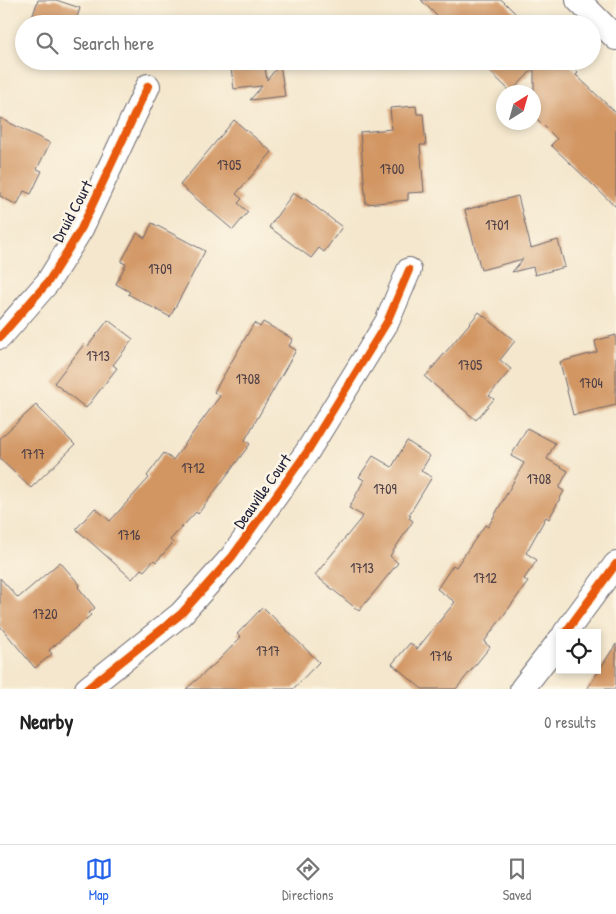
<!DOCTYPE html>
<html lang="en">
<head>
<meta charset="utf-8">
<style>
  :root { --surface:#fff; --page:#f6f6f6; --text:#222; --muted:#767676; --line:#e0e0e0; --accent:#2563eb }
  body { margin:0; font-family:"Patrick Hand",sans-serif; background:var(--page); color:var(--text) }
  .controls { position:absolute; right:15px; bottom:15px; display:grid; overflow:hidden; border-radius:0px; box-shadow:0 2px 8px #0003 }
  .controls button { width:45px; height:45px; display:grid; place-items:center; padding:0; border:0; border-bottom:1px solid var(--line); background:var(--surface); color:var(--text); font:25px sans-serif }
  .compass { position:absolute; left:496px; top:85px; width:45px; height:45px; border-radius:50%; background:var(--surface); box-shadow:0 2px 8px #0003; rotate:37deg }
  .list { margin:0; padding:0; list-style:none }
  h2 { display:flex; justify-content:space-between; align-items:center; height:65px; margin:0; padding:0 20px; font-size:21px }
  h2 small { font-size:16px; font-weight:400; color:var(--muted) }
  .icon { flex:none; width:28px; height:28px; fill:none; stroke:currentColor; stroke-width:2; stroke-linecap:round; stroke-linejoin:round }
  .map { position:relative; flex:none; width:616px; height:689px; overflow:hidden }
  .search { position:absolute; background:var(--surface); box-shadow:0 2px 8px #0003; left:15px; right:15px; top:15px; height:55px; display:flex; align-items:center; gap:12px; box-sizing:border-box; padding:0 18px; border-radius:28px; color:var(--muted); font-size:19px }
  .sheet { height:155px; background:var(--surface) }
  nav { display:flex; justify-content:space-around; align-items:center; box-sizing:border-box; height:70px; border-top:1px solid var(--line); background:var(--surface); font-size:14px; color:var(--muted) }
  nav a { display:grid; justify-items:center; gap:2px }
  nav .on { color:var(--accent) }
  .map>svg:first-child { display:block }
</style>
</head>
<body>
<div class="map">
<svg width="616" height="689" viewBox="0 0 616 689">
  <rect width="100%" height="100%" fill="#fcf5e5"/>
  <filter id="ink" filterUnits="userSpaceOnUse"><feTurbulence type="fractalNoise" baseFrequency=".02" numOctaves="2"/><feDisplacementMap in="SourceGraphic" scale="10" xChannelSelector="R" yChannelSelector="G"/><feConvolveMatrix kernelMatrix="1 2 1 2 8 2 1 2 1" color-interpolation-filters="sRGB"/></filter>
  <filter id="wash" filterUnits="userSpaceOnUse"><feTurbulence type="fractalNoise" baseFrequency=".0096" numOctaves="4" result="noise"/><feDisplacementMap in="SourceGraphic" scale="20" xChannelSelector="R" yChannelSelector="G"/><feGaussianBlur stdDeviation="1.12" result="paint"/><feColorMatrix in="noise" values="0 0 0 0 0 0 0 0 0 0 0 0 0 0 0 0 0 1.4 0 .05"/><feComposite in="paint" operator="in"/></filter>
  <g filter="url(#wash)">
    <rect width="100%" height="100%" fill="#f4e7cd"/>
    <g id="blocks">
      <!-- building -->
      <path fill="#d29664" d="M38 0H56L80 8 75 24H30Z
        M421 0H502L526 24H445Z
        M230 61H264L267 80 280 64 285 96 250 100 262 86 234 89Z
        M479 61H566L578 73 576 75 616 113V207L551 145 557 139 534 116V68L511 92Z
        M416 106 417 114H423L426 145H420L424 192 408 193V200L366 204 360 132 392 129 390 108Z
        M0 118 50 143 37 169 42 171 31 194 24 191 17 205 0 196Z
        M234 120 272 152 236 194 242 199 238 203 248 212 233 230 180 185Z
        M293 193 302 199 303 197 342 227 324 252 319 248 311 258 269 227Z
        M518 196 531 248 558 240 565 267 535 275 533 267 512 272 523 259 481 270 465 210Z
        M152 223 205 251 170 317 128 294 130 292 116 284 126 264 121 262 137 233 145 238Z
        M479 312 515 341 500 360 511 369 489 396 494 399 476 420 425 377Z
        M108 320 133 339 113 365 117 368 86 408 54 383 85 343 88 346Z
        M263 322 293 339 289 346 296 350 245 440 250 444 198 514 196 512 170 540 173 543 156 562 154 560 144 571 141 569 132 579 76 529 95 508 110 521 149 478 147 476 164 453 173 460 220 396 214 392 254 323 260 327Z
        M616 335V405L573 415 560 362 597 352 595 341Z
        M36 405 75 445 31 488 0 459V438Z
        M527 428 555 443 547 459 568 471 559 488 564 491 549 519 546 517 526 553 537 560 524 579 528 582 484 642 490 647 456 689H422L392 664 410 643 417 649 455 602 437 589 453 565 456 567 485 525 488 527 524 463 511 456Z
        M407 441 430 456 421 471 432 477 409 515 411 516 409 518 413 521 390 556 398 563 359 611 315 575 363 516 349 508 364 480 359 477 373 456 392 467Z
        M60 562 80 585 78 587 95 608 89 613 91 615 49 650 52 654 35 668 0 626V578L18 598Z
        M263 607 319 662 293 689H186L217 662 241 637 237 634Z
        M616 644V689H587Z"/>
    </g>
  </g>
  <g filter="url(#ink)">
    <use href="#blocks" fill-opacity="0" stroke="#6c676e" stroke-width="1"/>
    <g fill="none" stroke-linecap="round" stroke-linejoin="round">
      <defs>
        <path id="street" d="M578 0 616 38
          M0 337 48 282 81 229 148 86
          M565 633 616 564
          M87 689 181 614 232 557 307 452 387 322 409 270
          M522 689 560 640"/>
      </defs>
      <!-- street casing -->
      <use href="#street" stroke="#6c676e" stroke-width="26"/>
      <!-- street -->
      <use href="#street" stroke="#fff" stroke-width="24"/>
      <defs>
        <path id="cycleway" d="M0 337 48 282 81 229 148 86
          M565 633 616 564
          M87 689 181 614 232 557 307 452 387 322 409 270"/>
      </defs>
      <!-- cycleway casing -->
      <use href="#cycleway" stroke="#fcf5e5" stroke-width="11"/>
      <!-- cycleway -->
      <use href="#cycleway" stroke="#e8590c" stroke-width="8"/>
    </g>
  </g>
  <g text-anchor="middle" stroke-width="5" stroke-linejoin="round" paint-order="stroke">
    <!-- number labels -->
    <g font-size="14" fill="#4e3f45">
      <text x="229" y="170">1705</text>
      <text x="392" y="174">1700</text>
      <text x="497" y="230">1701</text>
      <text x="160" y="274">1709</text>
      <text x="98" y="361">1713</text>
      <text x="470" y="370">1705</text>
      <text x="248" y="384">1708</text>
      <text x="591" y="388">1704</text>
      <text x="33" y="459">1717</text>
      <text x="193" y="473">1712</text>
      <text x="539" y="484">1708</text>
      <text x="385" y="494">1709</text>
      <text x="129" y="540">1716</text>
      <text x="362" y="573">1713</text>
      <text x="485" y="583">1712</text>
      <text x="45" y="619">1720</text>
      <text x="268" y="656">1717</text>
      <text x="441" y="661">1716</text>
    </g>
    <!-- street labels -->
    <g font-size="16" fill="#22223b" stroke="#fcf5e5">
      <text transform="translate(72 211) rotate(-62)" y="6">Druid Court</text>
      <text transform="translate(262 491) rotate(-55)" y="6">Deauville Court</text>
    </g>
  </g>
</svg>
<div class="controls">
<button><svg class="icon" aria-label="locate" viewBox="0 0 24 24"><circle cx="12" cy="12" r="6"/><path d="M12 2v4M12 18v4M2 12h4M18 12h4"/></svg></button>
</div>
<svg class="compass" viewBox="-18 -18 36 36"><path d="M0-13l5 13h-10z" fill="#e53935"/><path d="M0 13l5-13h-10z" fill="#767676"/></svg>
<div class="search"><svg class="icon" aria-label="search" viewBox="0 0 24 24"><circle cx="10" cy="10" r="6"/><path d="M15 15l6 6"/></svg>Search here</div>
</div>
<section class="sheet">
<h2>Nearby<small>0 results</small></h2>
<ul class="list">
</ul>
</section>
<nav>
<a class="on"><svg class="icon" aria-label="map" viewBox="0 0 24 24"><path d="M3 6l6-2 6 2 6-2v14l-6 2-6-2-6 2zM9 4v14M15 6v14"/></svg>Map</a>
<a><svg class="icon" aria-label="directions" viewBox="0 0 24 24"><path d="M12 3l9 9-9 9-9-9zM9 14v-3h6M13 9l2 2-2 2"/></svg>Directions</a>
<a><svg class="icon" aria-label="saved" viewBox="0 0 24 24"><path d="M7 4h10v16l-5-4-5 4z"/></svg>Saved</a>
</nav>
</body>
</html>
